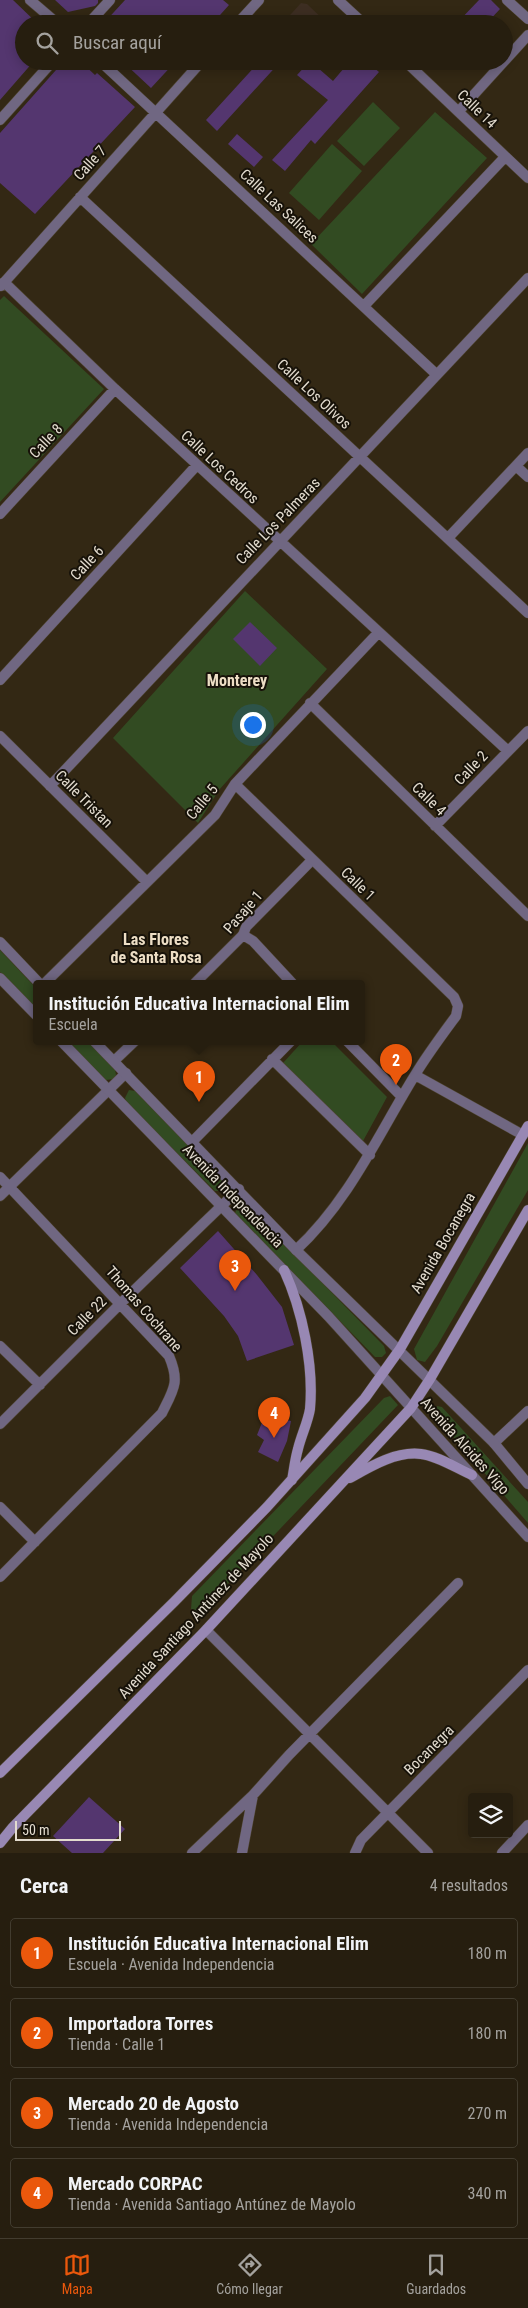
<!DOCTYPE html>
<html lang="es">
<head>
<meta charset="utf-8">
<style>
  :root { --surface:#261e0f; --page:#322b1d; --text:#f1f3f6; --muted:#a4a29e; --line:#423c2f; --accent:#ea580c }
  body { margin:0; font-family:"Roboto Condensed",sans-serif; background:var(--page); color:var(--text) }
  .controls { position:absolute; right:15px; bottom:15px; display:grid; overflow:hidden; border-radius:5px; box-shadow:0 2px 12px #0003 }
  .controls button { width:45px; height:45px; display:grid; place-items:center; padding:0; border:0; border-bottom:1px solid var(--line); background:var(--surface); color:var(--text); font:25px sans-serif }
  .scale { position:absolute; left:15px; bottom:12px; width:106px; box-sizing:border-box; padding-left:5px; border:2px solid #e3dccf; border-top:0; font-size:14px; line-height:18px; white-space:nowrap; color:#e3dccf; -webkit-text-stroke:4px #171209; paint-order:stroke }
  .you { position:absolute; left:252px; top:724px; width:18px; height:18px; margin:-12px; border:4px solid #fff; border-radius:50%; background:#1a73e8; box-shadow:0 0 0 8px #1a73e833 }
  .badge { display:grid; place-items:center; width:32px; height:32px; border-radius:50%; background:var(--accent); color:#fff; font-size:16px; font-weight:700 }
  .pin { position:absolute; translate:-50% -41px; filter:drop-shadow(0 1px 2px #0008) }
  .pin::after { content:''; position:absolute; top:26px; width:18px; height:15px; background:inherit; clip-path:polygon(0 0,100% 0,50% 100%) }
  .popup { position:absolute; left:33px; top:980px; width:332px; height:65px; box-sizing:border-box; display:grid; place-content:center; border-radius:5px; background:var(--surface); filter:drop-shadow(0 1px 4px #0005); font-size:16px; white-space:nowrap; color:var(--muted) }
  .popup b { font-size:19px; color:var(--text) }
  .popup::after { content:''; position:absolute; left:50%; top:100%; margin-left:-10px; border:10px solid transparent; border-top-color:var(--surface) }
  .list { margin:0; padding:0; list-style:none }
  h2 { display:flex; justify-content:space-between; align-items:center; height:65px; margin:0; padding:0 20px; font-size:21px }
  h2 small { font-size:16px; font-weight:400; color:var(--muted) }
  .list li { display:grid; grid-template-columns:32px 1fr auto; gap:15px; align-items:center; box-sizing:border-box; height:70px; margin:0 10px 10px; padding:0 10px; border:1px solid var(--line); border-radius:5px }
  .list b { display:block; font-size:19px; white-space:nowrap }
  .list p { margin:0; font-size:16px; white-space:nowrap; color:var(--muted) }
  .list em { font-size:16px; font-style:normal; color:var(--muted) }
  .icon { flex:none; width:28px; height:28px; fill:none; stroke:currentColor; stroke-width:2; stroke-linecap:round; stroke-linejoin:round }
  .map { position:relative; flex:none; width:528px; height:1853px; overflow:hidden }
  .search { position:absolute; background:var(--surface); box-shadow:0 2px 12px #0003; left:15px; right:15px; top:15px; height:55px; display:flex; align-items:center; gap:12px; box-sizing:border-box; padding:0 18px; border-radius:28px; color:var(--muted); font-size:19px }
  .sheet { height:385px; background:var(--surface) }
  nav { display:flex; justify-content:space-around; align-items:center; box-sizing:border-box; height:70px; border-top:1px solid var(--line); background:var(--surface); font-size:14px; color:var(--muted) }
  nav a { display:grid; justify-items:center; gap:2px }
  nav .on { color:var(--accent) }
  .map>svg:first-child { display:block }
</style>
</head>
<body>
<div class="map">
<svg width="528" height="1853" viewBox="0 0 528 1853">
  <rect width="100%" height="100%" fill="#332814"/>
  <!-- medical -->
  <path fill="#3d2e22" d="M301 3 307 4 328 24H282Z"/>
  <!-- green -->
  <path fill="#324b22" d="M373 102 400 128 364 166 337 141Z
    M435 112 487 158 362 294 311 244Z
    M332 144 362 171 319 220 289 193Z
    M4 296 104 389 0 502V300Z
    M245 591 327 669 219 790 198 823 113 738Z
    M0 950 36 988V1009L0 972Z
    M67 1041H88L115 1069 116 1075 114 1079 106 1080Z
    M303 1041H331L387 1097 363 1141 283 1063Z
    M129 1090 135 1091 222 1179 224 1187 219 1191H215L127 1103 125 1098Z
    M528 1143V1190L437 1346 425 1362 417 1360 414 1349Z
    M242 1204 250 1209 384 1346 386 1353 382 1357H375L235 1213 238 1207Z
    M390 1396 398 1405 200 1613 191 1609 192 1596 384 1398Z
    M437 1406 442 1407 528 1502V1523L434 1415Z"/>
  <!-- building -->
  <path fill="#54366f" d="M0 0H13L38 24H24V61H34L0 100Z
    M55 0H98V3L95 6 68 12Z
    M125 0H223L229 5 212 24H103Z
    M479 0H491L500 9 486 24H456Z
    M64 61H80L95 75 97 73 135 107 35 214 0 183V133Z
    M122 61H176L151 88Z
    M260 61H281L217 131 206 120Z
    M310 61 333 81 350 61H366L379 72 315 144 311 140 285 171 272 160 328 100 297 75Z
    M237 134 263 157 254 167 228 144Z
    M250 622 277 648 260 666 233 639Z
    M218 1231 257 1275 282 1307 294 1345 247 1361 238 1336 224 1316 180 1268Z
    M265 1415 291 1421 287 1441 278 1462 258 1452 264 1440 257 1435Z
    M89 1797 125 1829 103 1853H72L53 1836Z"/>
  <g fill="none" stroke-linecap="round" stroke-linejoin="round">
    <defs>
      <path id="pedestrian" d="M243 935 246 927 312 860"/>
      <path id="minor" d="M30 0 58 24
        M338 0 364 24
        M88 24 110 0
        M237 24 259 0
        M100 61 436 374
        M405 61 528 178
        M459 111 528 35
        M0 120 53 61
        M80 197 528 613
        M4 282 115 389 508 751
        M1 286 202 61
        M364 306 505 157
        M516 466 528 477
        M0 514 115 389
        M448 538 528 453
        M0 680 197 465
        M310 703 528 916
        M0 736 147 882
        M235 784 454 997 458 1006 456 1016C442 1035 427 1055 415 1075 378 1135 349 1201 296 1250
        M50 786 528 278
        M435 826 528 731
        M45 983 215 815 235 784 378 633
        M195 983 243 935 253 941 292 983
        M347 1041 402 1097
        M272 1059 370 1155
        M114 1061 135 1041
        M415 1075 523 1135
        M193 1141 291 1041
        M0 1177 169 1356C180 1382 174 1389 162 1413L0 1577
        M0 1196 126 1073
        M0 1346 40 1385
        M0 1424 121 1303 239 1189
        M494 1443 528 1411
        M0 1507 35 1542
        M206 1630 428 1853
        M192 1853 253 1795 289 1755 458 1583
        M242 1853 253 1795
        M355 1853 361 1840 528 1670
        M502 1853 528 1825"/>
      <path id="tertiary" d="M507 0 528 19
        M0 942 39 983
        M0 978 36 1015
        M61 1041 329 1317 528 1537
        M94 1041 296 1250 494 1443 528 1484"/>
      <path id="secondary" d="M284 1270C302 1309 314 1365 310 1409 308 1422 301 1436 298 1449 295 1459 294 1470 292 1480
        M350 1478C371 1466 396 1451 421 1454 438 1456 456 1468 472 1475
        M0 1773 174 1602 267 1507 365 1398 400 1349 528 1126
        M0 1843 13 1827 206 1630 411 1408 430 1379 528 1210"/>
    </defs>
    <!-- pedestrian casing -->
    <use href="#pedestrian" stroke="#4f4532" stroke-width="11"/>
    <!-- minor casing -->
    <use href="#minor" stroke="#4f4532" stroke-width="11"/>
    <!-- tertiary casing -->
    <use href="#tertiary" stroke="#4f4532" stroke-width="11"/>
    <!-- secondary casing -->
    <use href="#secondary" stroke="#4f4532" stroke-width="11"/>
    <!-- pedestrian -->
    <use href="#pedestrian" stroke="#706782" stroke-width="10"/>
    <!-- minor -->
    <use href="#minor" stroke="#706782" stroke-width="10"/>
    <!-- tertiary -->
    <use href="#tertiary" stroke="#706782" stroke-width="10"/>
    <!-- secondary -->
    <use href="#secondary" stroke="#9888b4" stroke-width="10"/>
  </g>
  <g text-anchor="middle" stroke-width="4" stroke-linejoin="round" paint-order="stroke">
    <!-- street labels -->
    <g font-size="15" fill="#e3dccf" stroke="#171209">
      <text transform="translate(477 109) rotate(44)" y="5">Calle 14</text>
      <text transform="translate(90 163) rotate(-48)" y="5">Calle 7</text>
      <text transform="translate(279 206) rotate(43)" y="5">Calle Las Salices</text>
      <text transform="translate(314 394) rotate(43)" y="5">Calle Los Olivos</text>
      <text transform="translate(46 441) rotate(-47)" y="5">Calle 8</text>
      <text transform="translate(220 467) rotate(43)" y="5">Calle Los Cedros</text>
      <text transform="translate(278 521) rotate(-46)" y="5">Calle Los Palmeras</text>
      <text transform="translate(87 563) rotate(-47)" y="5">Calle 6</text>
      <text transform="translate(471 768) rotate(-46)" y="5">Calle 2</text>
      <text transform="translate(84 799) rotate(45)" y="5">Calle Tristan</text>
      <text transform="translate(429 799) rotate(44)" y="5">Calle 4</text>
      <text transform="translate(202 802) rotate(-51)" y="5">Calle 5</text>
      <text transform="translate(358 884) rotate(44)" y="5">Calle 1</text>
      <text transform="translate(243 912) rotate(-49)" y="5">Pasaje 1</text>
      <text transform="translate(233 1196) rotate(46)" y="5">Avenida Independencia</text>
      <text transform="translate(443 1243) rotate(-60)" y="5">Avenida Bocanegra</text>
      <text transform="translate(144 1309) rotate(49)" y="5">Thomas Cochrane</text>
      <text transform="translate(87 1316) rotate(-45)" y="5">Calle 22</text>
      <text transform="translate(465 1446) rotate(48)" y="5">Avenida Alcides Vigo</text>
      <text transform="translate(196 1616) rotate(-47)" y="5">Avenida Santiago Antúnez de Mayolo</text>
      <text transform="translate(429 1750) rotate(-45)" y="5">Bocanegra</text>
    </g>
    <!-- neighbourhood labels -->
    <g font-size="16" font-weight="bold" fill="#eddec5" stroke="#171209">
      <text x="237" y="686">Monterey</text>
      <text x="156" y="945">Las Flores<tspan x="156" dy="18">de Santa Rosa</tspan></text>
    </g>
  </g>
</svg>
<div class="controls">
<button><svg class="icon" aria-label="layers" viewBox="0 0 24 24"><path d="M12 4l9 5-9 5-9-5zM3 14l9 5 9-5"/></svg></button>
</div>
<div class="scale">50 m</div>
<div class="you"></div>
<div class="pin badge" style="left:199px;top:1102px">1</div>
<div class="popup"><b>Institución Educativa Internacional Elim</b>Escuela</div>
<div class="pin badge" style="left:396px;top:1085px">2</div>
<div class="pin badge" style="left:235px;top:1291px">3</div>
<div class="pin badge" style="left:274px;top:1438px">4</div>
<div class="search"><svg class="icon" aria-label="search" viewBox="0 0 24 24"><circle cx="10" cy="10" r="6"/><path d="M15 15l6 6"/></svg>Buscar aquí</div>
</div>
<section class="sheet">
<h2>Cerca<small>4 resultados</small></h2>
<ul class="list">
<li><span class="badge">1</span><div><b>Institución Educativa Internacional Elim</b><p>Escuela · Avenida Independencia</p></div><em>180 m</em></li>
<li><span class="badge">2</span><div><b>Importadora Torres</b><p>Tienda · Calle 1</p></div><em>180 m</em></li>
<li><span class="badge">3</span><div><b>Mercado 20 de Agosto</b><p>Tienda · Avenida Independencia</p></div><em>270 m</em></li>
<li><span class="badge">4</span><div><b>Mercado CORPAC</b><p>Tienda · Avenida Santiago Antúnez de Mayolo</p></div><em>340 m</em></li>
</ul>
</section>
<nav>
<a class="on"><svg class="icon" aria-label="map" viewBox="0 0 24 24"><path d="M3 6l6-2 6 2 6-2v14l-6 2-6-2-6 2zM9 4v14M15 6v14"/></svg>Mapa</a>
<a><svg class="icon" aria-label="directions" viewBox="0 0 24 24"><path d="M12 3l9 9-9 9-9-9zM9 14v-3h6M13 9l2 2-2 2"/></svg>Cómo llegar</a>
<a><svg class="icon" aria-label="saved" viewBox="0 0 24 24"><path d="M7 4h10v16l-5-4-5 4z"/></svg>Guardados</a>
</nav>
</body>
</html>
